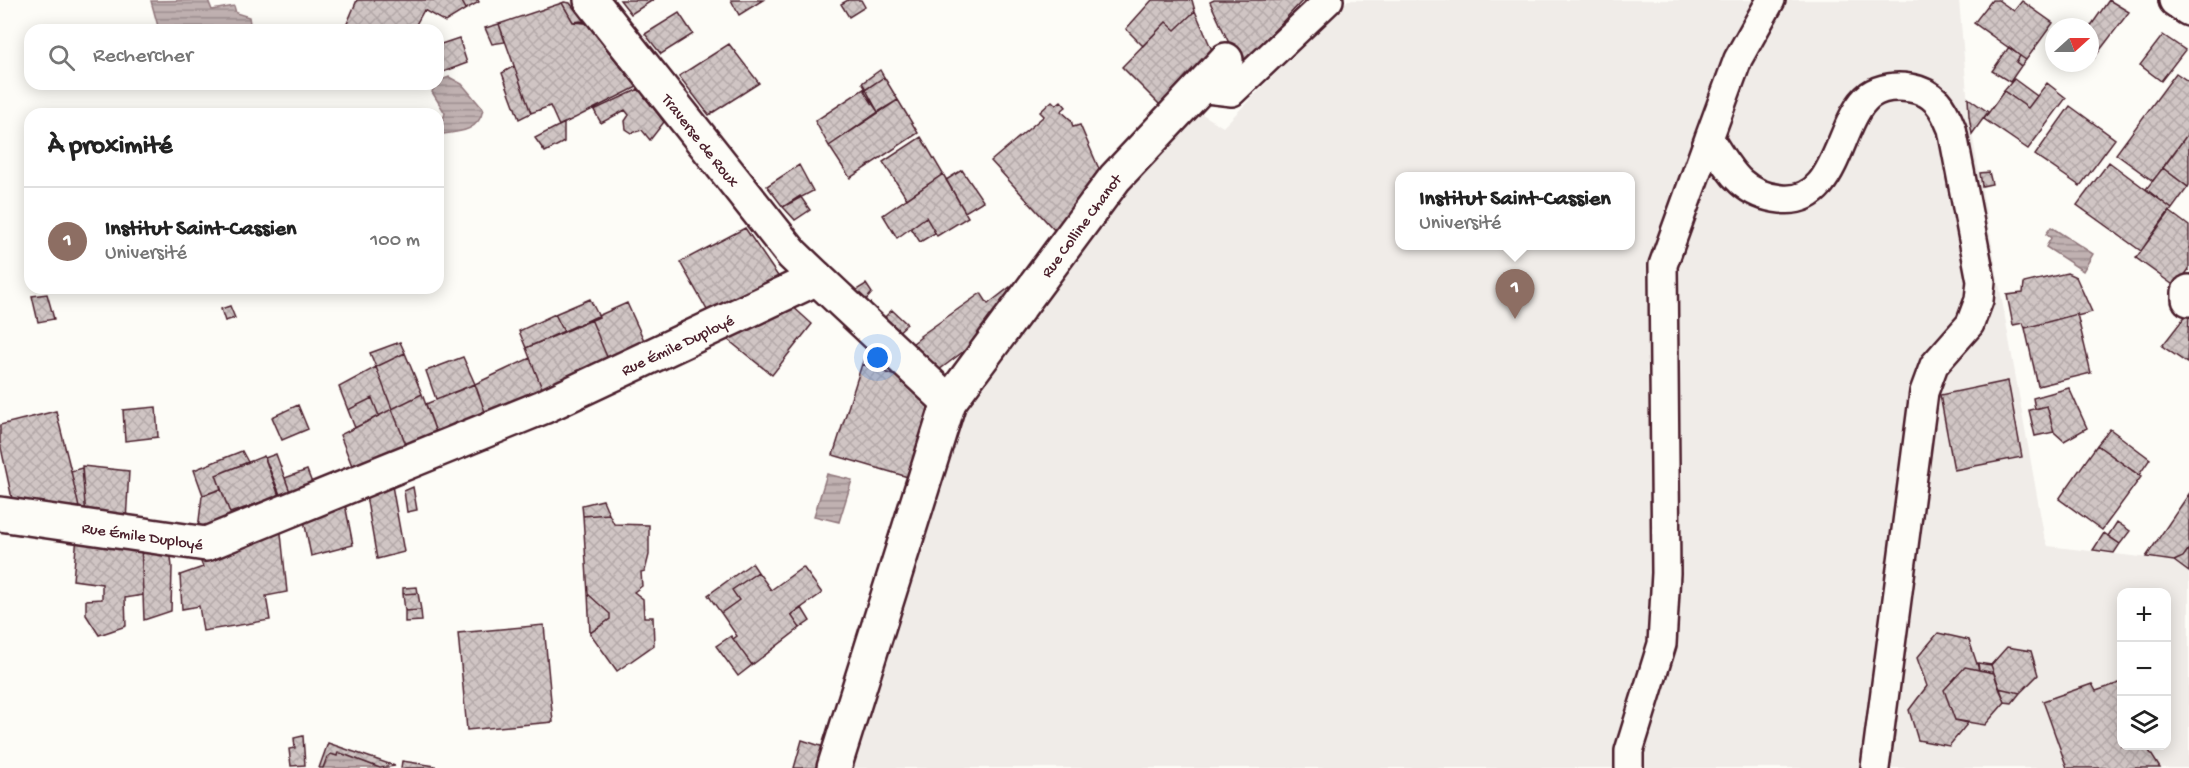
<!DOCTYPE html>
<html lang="fr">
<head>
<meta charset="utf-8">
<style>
  :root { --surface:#fff; --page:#f2f2f2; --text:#222; --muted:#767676; --line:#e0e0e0; --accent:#d1495b }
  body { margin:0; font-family:"Gochi Hand",sans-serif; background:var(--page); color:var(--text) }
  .controls { position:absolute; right:18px; bottom:18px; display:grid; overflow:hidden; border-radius:12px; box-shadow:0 3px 15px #0003 }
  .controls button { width:54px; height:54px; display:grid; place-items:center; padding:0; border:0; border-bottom:2px solid var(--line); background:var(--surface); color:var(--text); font:30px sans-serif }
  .compass { position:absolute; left:2045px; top:18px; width:54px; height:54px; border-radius:50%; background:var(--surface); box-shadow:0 3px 15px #0003; rotate:69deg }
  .you { position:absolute; left:878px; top:358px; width:21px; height:21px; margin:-15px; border:4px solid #fff; border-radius:50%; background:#1a73e8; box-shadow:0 0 0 9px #1a73e833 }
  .badge { display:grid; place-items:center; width:39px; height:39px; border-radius:50%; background:var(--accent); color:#fff; font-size:20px; font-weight:700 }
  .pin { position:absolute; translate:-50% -50px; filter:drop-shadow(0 2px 3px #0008) }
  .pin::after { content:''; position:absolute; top:32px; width:21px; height:18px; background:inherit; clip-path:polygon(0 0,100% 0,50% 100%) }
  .popup { position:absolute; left:1395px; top:172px; width:240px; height:78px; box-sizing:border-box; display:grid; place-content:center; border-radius:12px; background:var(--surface); filter:drop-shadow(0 2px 4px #0005); font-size:20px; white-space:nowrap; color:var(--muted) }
  .popup b { font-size:22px; color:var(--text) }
  .popup::after { content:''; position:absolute; left:50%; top:100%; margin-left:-12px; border:12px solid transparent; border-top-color:var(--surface) }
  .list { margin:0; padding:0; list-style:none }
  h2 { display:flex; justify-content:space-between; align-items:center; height:78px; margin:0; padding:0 24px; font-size:26px }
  h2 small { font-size:20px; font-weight:400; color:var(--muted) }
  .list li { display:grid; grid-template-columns:39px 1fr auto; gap:18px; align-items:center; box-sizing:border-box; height:108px; padding:0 24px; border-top:2px solid var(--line) }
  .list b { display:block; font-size:22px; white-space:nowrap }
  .list p { margin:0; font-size:20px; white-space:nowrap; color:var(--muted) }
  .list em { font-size:20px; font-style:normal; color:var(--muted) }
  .icon { flex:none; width:33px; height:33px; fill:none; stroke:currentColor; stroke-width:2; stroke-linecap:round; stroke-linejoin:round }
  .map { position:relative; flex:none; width:2189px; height:768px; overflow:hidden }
  .search { position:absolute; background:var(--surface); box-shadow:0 3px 15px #0003; left:24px; top:24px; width:420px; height:66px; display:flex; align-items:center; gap:15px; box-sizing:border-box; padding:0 21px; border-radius:18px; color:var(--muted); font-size:22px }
  .panel { position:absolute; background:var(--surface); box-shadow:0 3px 15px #0003; left:24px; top:108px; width:420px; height:186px; border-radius:18px }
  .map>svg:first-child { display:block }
</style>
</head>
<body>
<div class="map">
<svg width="2189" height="768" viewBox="0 0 2189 768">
  <defs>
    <pattern id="water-rules" width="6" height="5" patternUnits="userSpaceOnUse" patternTransform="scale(1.5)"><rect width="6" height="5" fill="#c0b1b1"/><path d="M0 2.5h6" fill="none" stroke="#9e8f90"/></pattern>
    <pattern id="building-cross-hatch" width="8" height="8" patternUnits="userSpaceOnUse" patternTransform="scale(1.5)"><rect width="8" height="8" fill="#d0c5c4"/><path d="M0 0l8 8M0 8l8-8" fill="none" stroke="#b4a9a9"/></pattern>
  </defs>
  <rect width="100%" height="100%" fill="#fdfcf7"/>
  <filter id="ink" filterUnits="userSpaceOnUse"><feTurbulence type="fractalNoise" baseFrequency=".0167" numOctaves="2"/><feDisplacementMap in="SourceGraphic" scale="12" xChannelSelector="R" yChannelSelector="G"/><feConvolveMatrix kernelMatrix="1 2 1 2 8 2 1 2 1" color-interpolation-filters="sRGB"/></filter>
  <g filter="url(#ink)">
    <!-- built -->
    <path fill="#f0ece8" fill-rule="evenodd" d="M1348 0H1959L1969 116 2044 535 2048 546 2174 561 2189 572V768H849L955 424 1094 215 1196 110 1223 127ZM1400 176H1630V246H1400ZM2122 592H2166V746H2122Z"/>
    <!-- water -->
    <path fill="url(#water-rules)" stroke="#91777b" stroke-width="1.5" d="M208 0 212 10 234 6 236 13 249 17 251 30H159L151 1Z
      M449 77 462 84 483 109C480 130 461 132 443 134L440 129 445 113 432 92 438 81Z
      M2051 227 2093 254 2083 271 2046 247 2051 238 2046 234Z
      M827 474 852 480 839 522 814 516Z
      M338 752 380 768H323L331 754 337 755Z"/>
    <!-- building -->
    <path fill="url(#building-cross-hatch)" stroke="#4a1f2b" stroke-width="1.5" d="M357 0H461L466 9 445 22 424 10 413 30H352L346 26Z
      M461 0H478L479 2 466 9Z
      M620 0H653L631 14Z
      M731 0H763L739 15Z
      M848 0H861L865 7 849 17 841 4Z
      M1152 0H1192L1195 11 1175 30 1166 22 1143 46 1126 29Z
      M1214 0H1303L1240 67 1210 2Z
      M1992 0H1998L2014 11 2022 1 2053 23 2026 60 1974 23Z
      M2109 0 2129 12 2094 58 2090 55V27Z
      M564 2 570 3 585 23 573 22 562 3Z
      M562 3 573 22 581 21 587 24 637 87 559 126 550 106 531 113 499 24Z
      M1195 11 1215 57 1161 106 1122 67 1166 22 1175 30Z
      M679 13 693 34 661 54 645 34Z
      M499 24 505 42 492 44 485 28Z
      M2163 35 2185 50 2161 81 2140 65Z
      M459 38 467 63 438 74V45Z
      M729 44 759 83 709 115 679 76Z
      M2009 47 2020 56 2016 62 2021 66 2010 82 1992 71Z
      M2020 56 2026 60 2021 66 2016 62Z
      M514 66 531 113 519 119 502 73Z
      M880 70 884 77 866 89 862 83Z
      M2176 73 2189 82V132L2153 181 2116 154Z
      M884 77 898 100 878 112 864 91Z
      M2014 79 2037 96 2028 108 2004 91Z
      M2047 83 2066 98 2028 149 1984 119 2004 91 2028 108Z
      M865 88 878 112 829 146 815 121Z
      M639 89 664 122 650 140 642 130 632 133 626 129 625 121 629 115 625 110 601 123 594 110Z
      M1968 98 1988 112 1972 134 1969 116Z
      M898 100 918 133 850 178 829 146Z
      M1052 101 1056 105 1061 101 1066 107 1061 111 1071 120 1073 127 1080 125 1103 178 1057 233 991 161 1044 116 1040 112Z
      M2070 106 2115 139 2080 186 2035 155Z
      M564 123V142L545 152 535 138Z
      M2189 132V185L2188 187 2163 168Z
      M921 137 943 174 907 199 883 162Z
      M2109 162 2172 209 2141 251 2077 205Z
      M799 165 813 191 783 207 767 186Z
      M2163 168 2188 187 2172 209 2146 189Z
      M962 170 983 201 965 212 946 180Z
      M1989 172 1992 184 1982 186 1980 173Z
      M943 174 968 217 937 236 926 217 897 238 883 215Z
      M800 196 810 210 795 220 783 207Z
      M2169 211 2189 226V269L2176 287 2136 258Z
      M926 217 935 233 920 242 911 228Z
      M745 228 782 282 711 317 680 262Z
      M2067 273 2076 277 2092 312 2077 316V314L2025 328 2023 323 2013 325 2007 295 2023 293 2024 283Z
      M866 284 872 293 864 302 853 292Z
      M1010 287 1014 295 981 338 935 373 908 347 921 337 920 336 981 293 988 304Z
      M47 294 54 319 38 322 32 296Z
      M590 299 599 317 564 332 555 314Z
      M627 303 647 347 610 364 591 319Z
      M791 305 812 324 772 375 722 335Z
      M230 306 235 318 225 321 221 309Z
      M892 310 907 324 896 334 881 321Z
      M555 314 564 332 526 348 519 331Z
      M2077 314 2091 373 2038 386 2025 328Z
      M2187 314 2189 315 2187 363 2162 346Z
      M591 319 610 364 545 396 526 348Z
      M400 342 405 353 376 367 370 353Z
      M868 345 901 378 862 364Z
      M405 353 422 394 392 409 376 367Z
      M463 357 475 384 436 399 426 371Z
      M530 358 545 396 488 420 475 384Z
      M862 364 901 378 926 402 929 410 908 477 833 455Z
      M376 367 392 409 379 416 372 398 348 410 339 387Z
      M2008 381 2022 457 1954 470 1940 395Z
      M475 384 488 420 439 441 426 404Z
      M2069 388 2087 428 2064 441 2054 432 2047 406 2035 409 2033 398Z
      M422 394 439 441 409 452 392 409Z
      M372 398 379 416 355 428 348 410Z
      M298 405 308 429 282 440 272 417Z
      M2047 406 2054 432 2035 436 2029 410Z
      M156 407 158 437 125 441 123 410Z
      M392 409 409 452 356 476 340 435Z
      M56 411 71 471 81 517 14 508 0 443V425Z
      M2110 429 2150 459 2139 475 2097 445Z
      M2097 445 2141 477 2102 530 2059 499Z
      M242 451 248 462 216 475 221 489 203 495 194 470Z
      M276 454 293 500 284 504 265 458Z
      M264 456 279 496 230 513 216 475Z
      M82 466 129 471 126 521 86 517Z
      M82 468 86 517H81L71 471Z
      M307 470 315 491 293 500 285 478Z
      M391 480 404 552 377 559 365 490Z
      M413 487 417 510 407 512 404 491Z
      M221 489 230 513 279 496 284 504 198 529 202 496Z
      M2189 494V549L2183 557 2174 561 2146 557Z
      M603 500 609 514 583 516 582 505Z
      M345 504 353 545 311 556 303 515Z
      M609 514 614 524 649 525V555L645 571 641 572 642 586 634 592 643 599 644 617H653L654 645 617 671 590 633 610 619V614L588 594 583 516Z
      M2117 522 2130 531 2120 544 2108 536Z
      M280 524 287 592 266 596 270 620 203 631 199 606 182 609 180 575 203 567 199 557Z
      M2104 533 2120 544 2114 553 2093 550Z
      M77 536 141 543 143 595 125 598 126 626 99 635 86 615V600L102 599V584L73 580Z
      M141 543 170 548 172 567 171 611 144 620Z
      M2188 550 2189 551V572L2174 561 2183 557Z
      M752 563 758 572 732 590 739 600 721 613 708 595Z
      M803 567 822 593 791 615 800 628 752 665 733 639 737 636 721 613 739 600 732 590 758 572 771 590Z
      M417 587 418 593 403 594V588Z
      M418 593 421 610 405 611 403 594Z
      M588 594 610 614V619L590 633Z
      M802 608 810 621 800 628 791 615Z
      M421 610 422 621 405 622V611Z
      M544 625 553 722 467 730 458 633Z
      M1938 633 1969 640 1979 670 1965 667 1944 690 1955 720 1968 723 1949 746 1918 740 1909 710 1927 686 1917 658Z
      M731 636 752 665 738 676 716 646Z
      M2007 647 2031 651 2038 675 2020 693 1999 688 1991 665Z
      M1978 663 1991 665 1994 673 1979 670Z
      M1965 667 1994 673 2005 702 1985 725 1955 720 1944 690Z
      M2122 682V746H2146L2160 768H2067L2043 701 2092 684 2096 691Z
      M1999 688 2020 693 2012 703 2005 702Z
      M303 736 305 765 291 766 289 749 295 748 294 738Z
      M802 740 827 748 821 768H794Z
      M328 743 395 766 380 768 338 752 337 756 331 754 327 757 323 768H319Z
      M402 761 435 766V768H401Z"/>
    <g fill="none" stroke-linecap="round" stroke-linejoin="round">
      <defs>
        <path id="lane" d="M1771 0 1738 59 1709 138C1729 169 1741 195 1781 199 1839 206 1837 120 1870 95 1881 87 1897 86 1910 88 1935 92 1943 107 1952 129L1981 281 1979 300 1970 324 1934 365 1924 392 1875 768
          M1198 88 1232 92 1329 0
          M1629 768V751L1662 644 1666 573 1663 265 1709 138"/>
        <g id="street">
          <path id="s1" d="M591 0 792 254 817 278"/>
          <path d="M2189 292V299"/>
          <path id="s2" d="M0 514 206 544 543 407 817 278 949 402"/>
          <path id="s3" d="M834 768 949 402 1115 178 1226 60"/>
        </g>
        <path id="secondary" d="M2176 0 2189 9"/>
      </defs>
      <!-- lane casing -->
      <use href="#lane" stroke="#4a1f2b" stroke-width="32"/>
      <!-- street casing -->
      <use href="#street" stroke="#4a1f2b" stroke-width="38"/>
      <!-- secondary casing -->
      <use href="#secondary" stroke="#4a1f2b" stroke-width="38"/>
      <!-- lane -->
      <use href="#lane" stroke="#fdfcf7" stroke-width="27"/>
      <!-- street -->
      <use href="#street" stroke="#fdfcf7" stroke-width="33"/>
      <!-- secondary -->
      <use href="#secondary" stroke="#fdfcf7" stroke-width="33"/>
    </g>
  </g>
  <g text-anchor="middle" stroke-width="4.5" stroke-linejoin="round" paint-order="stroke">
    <!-- street labels -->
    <g font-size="16" fill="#4a1f2b" stroke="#fdfcf7">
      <text dy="6" stroke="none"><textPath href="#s1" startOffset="178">Traverse de Roux</textPath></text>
      <text dy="6" stroke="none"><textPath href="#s3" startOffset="604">Rue Colline Chanot</textPath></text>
      <text dy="6" stroke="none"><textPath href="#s2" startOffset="720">Rue Émile Duployé</textPath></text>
      <text dy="6" stroke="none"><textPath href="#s2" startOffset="144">Rue Émile Duployé</textPath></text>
    </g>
  </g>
</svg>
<div class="controls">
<button>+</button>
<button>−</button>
<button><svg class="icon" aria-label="layers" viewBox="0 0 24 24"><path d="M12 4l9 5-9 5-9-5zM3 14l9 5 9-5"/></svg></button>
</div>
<svg class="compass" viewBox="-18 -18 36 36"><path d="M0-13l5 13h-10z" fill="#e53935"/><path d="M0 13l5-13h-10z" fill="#767676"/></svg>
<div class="you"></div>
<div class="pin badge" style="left:1515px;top:319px;background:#8d6e63">1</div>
<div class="popup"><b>Institut Saint-Cassien</b>Université</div>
<div class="search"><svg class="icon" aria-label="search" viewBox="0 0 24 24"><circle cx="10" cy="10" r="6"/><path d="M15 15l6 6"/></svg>Rechercher</div>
<section class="panel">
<h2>À proximité<small></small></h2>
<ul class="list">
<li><span class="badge" style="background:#8d6e63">1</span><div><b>Institut Saint-Cassien</b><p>Université</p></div><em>100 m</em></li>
</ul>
</section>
</div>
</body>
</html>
